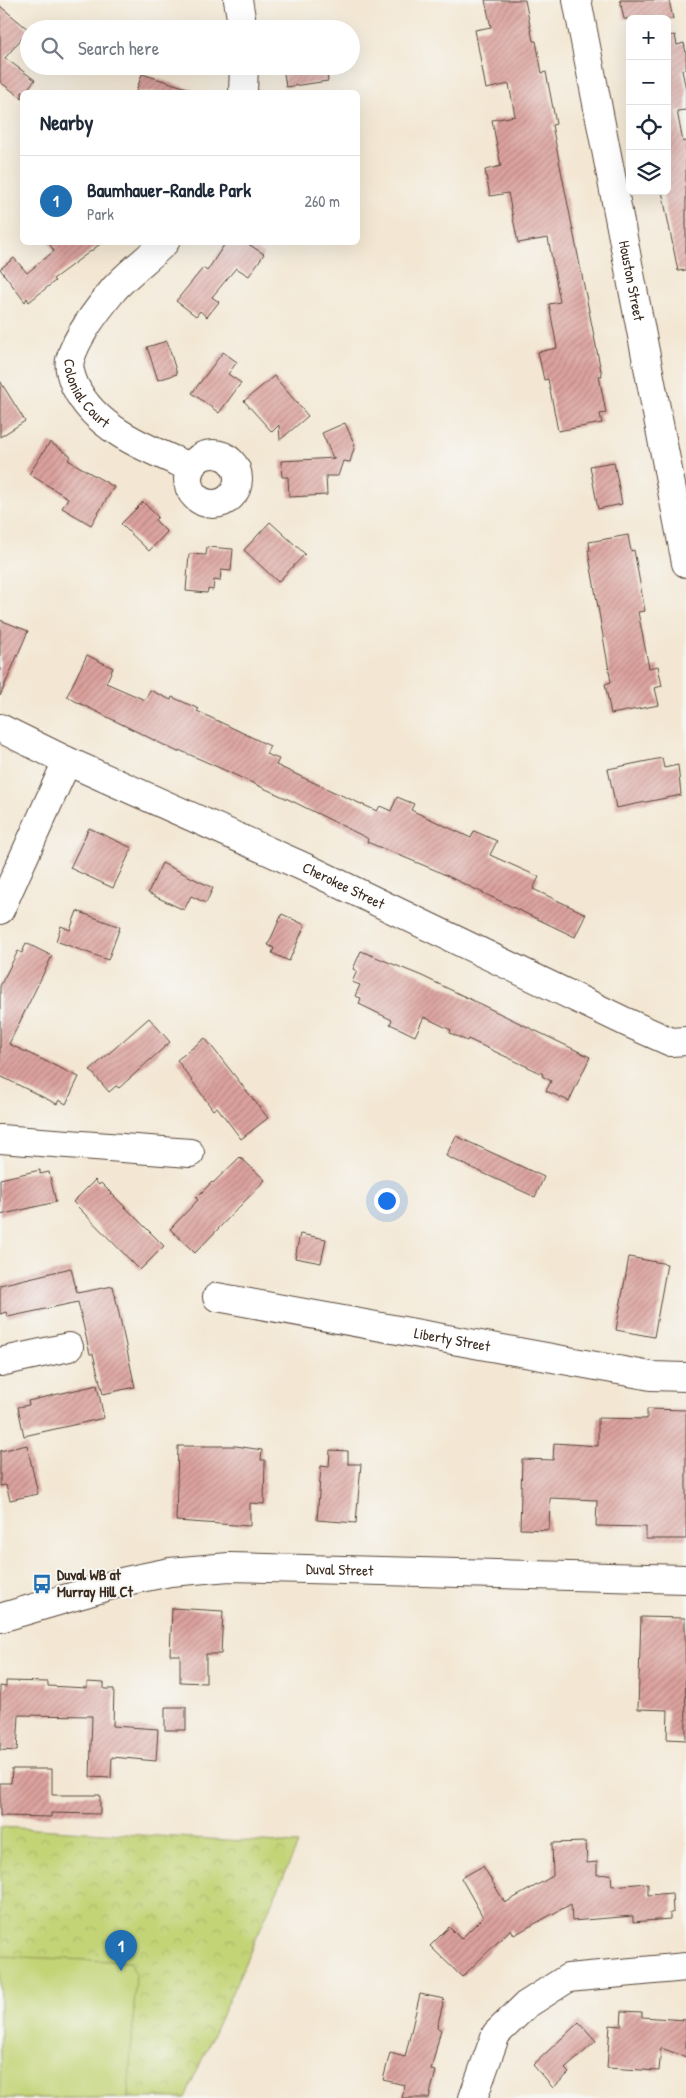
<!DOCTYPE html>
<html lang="en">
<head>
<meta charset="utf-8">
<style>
  :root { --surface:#fff; --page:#f6f6f7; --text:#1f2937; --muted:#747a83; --line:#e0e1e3; --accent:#1f6fb2 }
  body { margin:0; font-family:"Patrick Hand",sans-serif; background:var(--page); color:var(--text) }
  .controls { position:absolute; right:15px; top:15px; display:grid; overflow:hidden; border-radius:8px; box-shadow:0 5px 20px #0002 }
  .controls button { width:45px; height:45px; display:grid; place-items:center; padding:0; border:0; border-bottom:1px solid var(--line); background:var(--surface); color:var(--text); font:25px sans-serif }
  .you { position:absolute; left:386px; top:1200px; width:18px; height:18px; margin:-12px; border:4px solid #fff; border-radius:50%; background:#1a73e8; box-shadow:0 0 0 8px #1a73e833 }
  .badge { display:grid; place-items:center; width:32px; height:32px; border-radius:50%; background:var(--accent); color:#fff; font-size:16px; font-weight:700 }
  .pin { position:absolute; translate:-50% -41px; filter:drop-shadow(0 1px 2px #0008) }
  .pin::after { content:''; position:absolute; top:26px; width:18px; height:15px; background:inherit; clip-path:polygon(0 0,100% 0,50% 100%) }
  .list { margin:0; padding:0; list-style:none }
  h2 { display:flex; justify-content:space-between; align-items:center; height:65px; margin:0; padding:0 20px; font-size:21px }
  h2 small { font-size:16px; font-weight:400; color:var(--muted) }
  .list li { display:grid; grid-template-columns:32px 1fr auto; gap:15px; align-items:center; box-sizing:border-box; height:90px; padding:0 20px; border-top:1px solid var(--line) }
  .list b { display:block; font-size:19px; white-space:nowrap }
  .list p { margin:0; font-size:16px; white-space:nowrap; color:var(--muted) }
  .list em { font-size:16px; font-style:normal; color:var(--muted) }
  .icon { flex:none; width:28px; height:28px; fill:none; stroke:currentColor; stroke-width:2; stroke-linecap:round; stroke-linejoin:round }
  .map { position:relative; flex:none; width:686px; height:2098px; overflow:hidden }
  .search { position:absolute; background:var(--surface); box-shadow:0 5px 20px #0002; left:20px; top:20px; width:340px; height:55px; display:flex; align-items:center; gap:12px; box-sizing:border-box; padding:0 18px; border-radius:28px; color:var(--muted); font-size:19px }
  .panel { position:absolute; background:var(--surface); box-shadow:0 5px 20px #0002; left:20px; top:90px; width:340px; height:155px; border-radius:8px }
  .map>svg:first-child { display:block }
</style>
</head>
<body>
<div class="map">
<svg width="686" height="2098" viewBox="0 0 686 2098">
  <defs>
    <pattern id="park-crowns" width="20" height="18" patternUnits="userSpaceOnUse" patternTransform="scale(1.25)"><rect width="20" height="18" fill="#c3d477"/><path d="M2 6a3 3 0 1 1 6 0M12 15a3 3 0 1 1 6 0" fill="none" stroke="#a8b666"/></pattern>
    <pattern id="building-hatch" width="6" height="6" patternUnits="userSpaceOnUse" patternTransform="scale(1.25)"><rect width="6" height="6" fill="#dca29e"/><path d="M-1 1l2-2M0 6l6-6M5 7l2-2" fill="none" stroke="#b48480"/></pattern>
  </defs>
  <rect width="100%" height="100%" fill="#f6f6f2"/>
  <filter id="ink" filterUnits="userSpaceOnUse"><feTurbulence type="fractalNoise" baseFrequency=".02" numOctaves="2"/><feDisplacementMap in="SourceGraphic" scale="10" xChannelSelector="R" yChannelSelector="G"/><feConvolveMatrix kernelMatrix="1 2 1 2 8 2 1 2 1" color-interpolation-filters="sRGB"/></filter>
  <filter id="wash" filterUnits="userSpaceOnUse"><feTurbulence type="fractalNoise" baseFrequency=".0096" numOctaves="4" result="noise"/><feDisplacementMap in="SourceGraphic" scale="20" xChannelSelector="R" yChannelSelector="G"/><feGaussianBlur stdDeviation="1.12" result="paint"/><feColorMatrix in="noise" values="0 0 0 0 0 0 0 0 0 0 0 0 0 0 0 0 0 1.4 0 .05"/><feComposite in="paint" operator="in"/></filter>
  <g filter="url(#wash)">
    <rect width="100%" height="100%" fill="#f3e7d3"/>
    <!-- park -->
    <path fill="url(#park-crowns)" stroke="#7f7f4a" d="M0 1827 298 1844 185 2098H0Z"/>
    <!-- pitch -->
    <path fill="#c3d477" stroke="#7f7f4a" d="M0 1956 130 1962 136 1975 128 2098H0Z"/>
    <g id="blocks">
      <!-- building -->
      <path fill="url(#building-hatch)" d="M485 0H525L533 41H536L542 73 546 72 556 124 552 125 602 376H599L606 413 600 414 602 423 558 431 548 379 544 380 538 352 557 348 549 304 560 302 548 238 518 243 508 193 490 196 485 170 501 166 492 120 515 116 509 84 486 89 475 30 491 27Z
        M620 0H669L673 19H624Z
        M0 6 29 30 5 58 35 80 25 92H22V98L0 82Z
        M675 35 677 45 684 43 686 53V69L682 70 686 90V110L677 111 683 142 686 141V270L678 271 662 191H667V36Z
        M283 66H326L328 81 286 87Z
        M142 74 190 89 189 92H136Z
        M48 242H103L53 279 55 281 29 302 27 298 25 302 0 269 14 258 27 273 54 251Z
        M226 242H245L264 254 249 276 236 268 212 297 219 302 207 317 200 311 196 316 176 301 203 268 207 271Z
        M167 341 177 374 158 380 147 347Z
        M223 352 237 362 228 374 241 383 219 413 192 393Z
        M274 376 308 416 280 440 279 425 272 432 244 401Z
        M0 381 25 421 0 437Z
        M345 423 355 445 350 462 343 461 338 476H326L327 495 289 497 288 477H282L281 461 335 458H333L322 433Z
        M50 442 71 456 68 460 114 487 91 525 62 508 68 498 29 474Z
        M614 462 622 504 598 509 590 466Z
        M143 502 158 517 155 520 167 532 149 551 121 524Z
        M270 522 305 554 278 582 244 550Z
        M628 535 631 551 634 550 645 611 638 612 649 668 658 666 662 686 655 688 659 705 611 714 605 684 611 682 588 550H590L589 542Z
        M207 547 233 549 231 571 221 570 220 581 214 580 213 590 208 589 207 593 186 591 189 554 206 555Z
        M0 620 28 631 0 696Z
        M87 655 113 668 106 683 145 700 150 690 171 700 172 697 199 709 197 711 270 746 266 754 279 759 276 765 334 792 377 811 380 806 391 811 397 797 414 804 411 810 471 838 474 831 497 841 490 855 539 877 533 889 586 914 575 937 435 870 367 842 368 839 365 837 292 801 211 764 179 750 178 752 75 701 67 696Z
        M662 758 664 768 678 765 681 795 616 808 608 769Z
        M89 828 132 848 113 888 70 868Z
        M162 863 213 888 206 903 191 896 184 910 148 893Z
        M77 911 120 927 108 960 56 941 61 926 70 930Z
        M282 914 305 925 289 961 272 953 274 948 268 945Z
        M26 943 52 956 9 1044 79 1077 66 1104 59 1100 57 1104 0 1076V986L18 951 22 953Z
        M361 951 422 976 590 1057 569 1101 546 1091 551 1081 542 1076 543 1074 468 1039 467 1041 450 1033 451 1030 424 1017 415 1036 390 1024 392 1020 359 1004 361 998 355 996 360 985 352 982 357 971 353 969Z
        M149 1018 170 1042 119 1088 116 1086 109 1092 90 1070Z
        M205 1038 268 1118 241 1139 217 1107 213 1110 177 1060Z
        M456 1136 544 1177 535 1197 446 1156Z
        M240 1157 265 1180 195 1253 170 1229 198 1200 196 1198 212 1182 213 1183Z
        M40 1170V1174L49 1172 56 1202 0 1215V1179Z
        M95 1180 99 1185 101 1183 164 1246 140 1270 73 1202Z
        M300 1234 326 1239 321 1263 295 1258Z
        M629 1257 667 1264 654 1337 616 1330Z
        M71 1268 77 1293 113 1286 135 1387 103 1394 93 1354H90L78 1302 8 1317 6 1312 0 1314V1285Z
        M97 1385 104 1418 24 1436 18 1407 29 1405 28 1401Z
        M647 1409 686 1410V1539H646V1527L596 1526 597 1500 550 1498 549 1530 520 1529 522 1459 553 1460 554 1443 598 1446V1418L647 1419Z
        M27 1445 38 1494 10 1500 6 1485 0 1486V1451Z
        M178 1446H236L262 1450 261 1460H265L264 1504 250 1503V1526L176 1521Z
        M330 1450 348 1451V1464H361L356 1523 317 1520 321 1466 329 1467Z
        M172 1608 223 1611 221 1654H206V1683L180 1682V1655H170Z
        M641 1617 685 1618 686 1740 667 1739 668 1710 638 1709Z
        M6 1681 48 1682V1686L87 1688V1682L104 1683V1689H114L113 1726 158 1729 156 1761 112 1757 111 1778 90 1777 92 1716 19 1715 17 1751 0 1750V1686L6 1687Z
        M165 1707H186V1730H165Z
        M12 1769H52V1795H100V1814L51 1813V1817L0 1816V1783H11Z
        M586 1842 587 1863 597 1862V1875L611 1874 612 1886 648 1883V1895L672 1893 673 1913H670V1919L633 1922V1916L572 1921 571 1904 514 1935 511 1929 462 1977 430 1946 449 1927 461 1939 483 1917 461 1878 483 1866 505 1903 553 1876 552 1843Z
        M420 1994 444 1999 437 2028 441 2029 431 2070 436 2071 429 2098H402L405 2085 383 2080 390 2053 405 2057Z
        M622 2011 642 2012V2017L686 2020V2057L661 2048 659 2071 607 2068 610 2025 621 2026Z
        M579 2022 596 2041 565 2069 569 2073 553 2088 533 2065Z"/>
    </g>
  </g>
  <g filter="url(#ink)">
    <use href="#blocks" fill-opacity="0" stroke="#574639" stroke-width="1"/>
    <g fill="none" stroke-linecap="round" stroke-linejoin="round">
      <defs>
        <g id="minor">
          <path d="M238 0 243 29"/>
          <path id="s1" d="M577 0 686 563"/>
          <path d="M243 92 244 66"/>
          <path id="s2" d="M165 242C149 258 129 272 114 289 98 309 77 335 70 360 68 368 72 379 75 386 96 430 148 449 190 467"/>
          <circle cx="213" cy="479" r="25"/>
          <path id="s3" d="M0 728 67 761 313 871 626 1022 671 1042 686 1041"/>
          <path d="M0 910 67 761"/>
          <path d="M0 1139 190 1153"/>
          <path id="s4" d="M217 1297 651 1376 686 1377"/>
          <path d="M0 1362 69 1347"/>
          <path id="s5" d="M0 1618 126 1581 170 1572 229 1567 686 1579"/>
          <path d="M473 2098 496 2034 526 2005 568 1978 686 1967"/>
        </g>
      </defs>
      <!-- minor casing -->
      <use href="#minor" stroke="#574639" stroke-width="30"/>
      <!-- minor -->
      <use href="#minor" stroke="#fff" stroke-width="28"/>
    </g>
  </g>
  <!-- icons -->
  <defs>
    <symbol id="bus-bare" viewBox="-9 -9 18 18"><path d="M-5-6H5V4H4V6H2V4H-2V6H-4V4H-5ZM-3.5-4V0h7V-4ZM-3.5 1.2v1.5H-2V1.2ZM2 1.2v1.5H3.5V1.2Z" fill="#1f6fb2" stroke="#f6f6f2" stroke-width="2.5" paint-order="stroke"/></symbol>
  </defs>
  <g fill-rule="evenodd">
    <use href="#bus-bare" x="28" y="1570" width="28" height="28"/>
  </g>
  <g text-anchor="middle" stroke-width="4" stroke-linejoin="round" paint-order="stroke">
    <!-- street labels -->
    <g font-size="15" fill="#3b2a1e" stroke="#f6f6f2">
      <text dy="5" stroke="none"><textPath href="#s1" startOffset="286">Houston Street</textPath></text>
      <text dy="5" stroke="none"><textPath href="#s2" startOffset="192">Colonial Court</textPath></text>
      <text dy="5" stroke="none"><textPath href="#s3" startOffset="378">Cherokee Street</textPath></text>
      <text dy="5" stroke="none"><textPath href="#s4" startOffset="239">Liberty Street</textPath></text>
      <text dy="5" stroke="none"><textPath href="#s5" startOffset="346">Duval Street</textPath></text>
    </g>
    <!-- poi labels -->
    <g font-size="15" font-weight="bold" fill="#3b2a1e" stroke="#f6f6f2" text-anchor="start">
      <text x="57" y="1580">Duval WB at<tspan x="57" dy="17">Murray Hill Ct</tspan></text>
    </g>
  </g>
</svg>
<div class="controls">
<button>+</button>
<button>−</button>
<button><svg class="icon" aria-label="locate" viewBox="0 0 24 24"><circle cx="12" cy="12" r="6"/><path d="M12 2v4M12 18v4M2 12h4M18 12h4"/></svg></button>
<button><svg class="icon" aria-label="layers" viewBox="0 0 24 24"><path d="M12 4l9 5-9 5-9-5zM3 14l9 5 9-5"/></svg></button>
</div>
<div class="you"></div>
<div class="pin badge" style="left:121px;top:1971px">1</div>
<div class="search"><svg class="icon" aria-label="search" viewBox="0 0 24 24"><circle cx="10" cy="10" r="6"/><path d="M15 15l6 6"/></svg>Search here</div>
<section class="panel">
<h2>Nearby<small></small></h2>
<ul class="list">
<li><span class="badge">1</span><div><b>Baumhauer-Randle Park</b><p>Park</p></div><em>260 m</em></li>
</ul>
</section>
</div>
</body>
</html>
